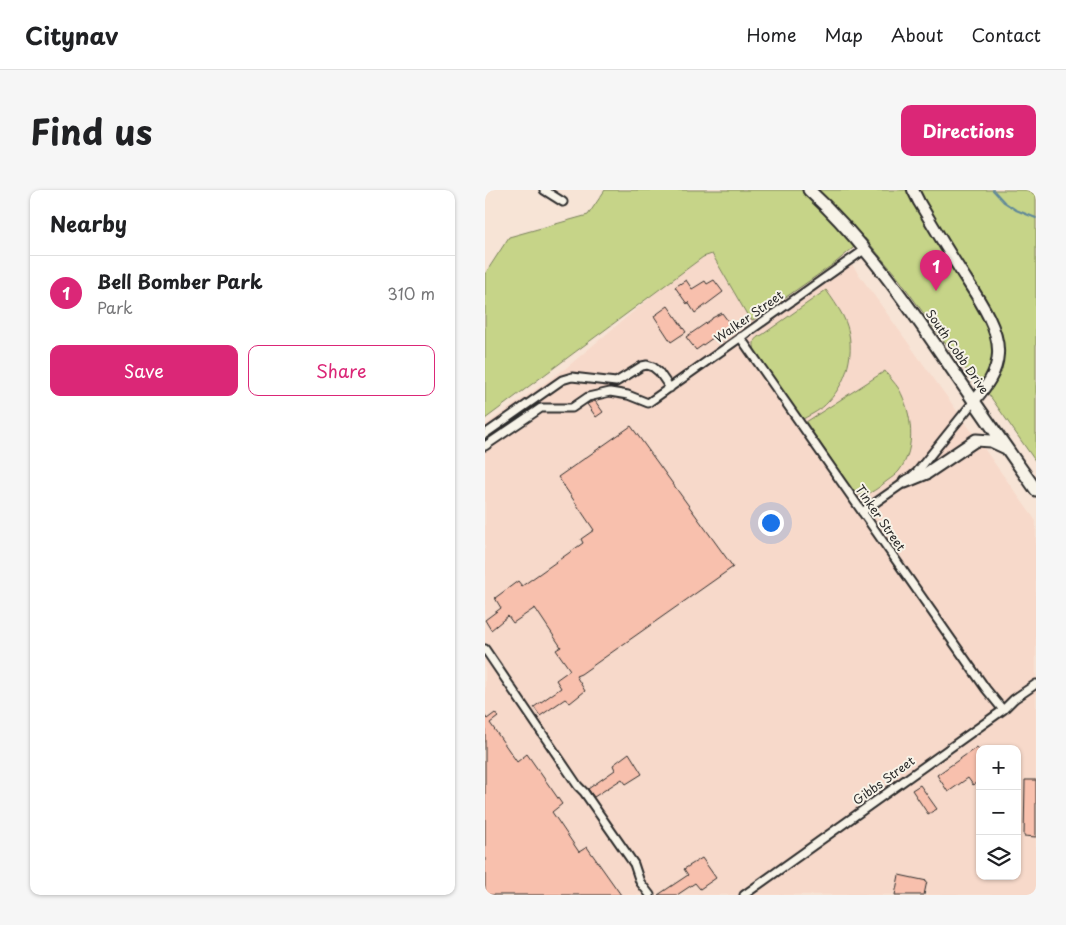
<!DOCTYPE html>
<html lang="en">
<head>
<meta charset="utf-8">
<style>
  :root { --surface:#fff; --page:#f6f6f6; --text:#202124; --muted:#757577; --line:#e0e0e0; --accent:#db2777 }
  body { margin:0; font-family:"Playpen Sans",sans-serif; background:var(--page); color:var(--text) }
  .controls { position:absolute; right:15px; bottom:15px; display:grid; overflow:hidden; border-radius:10px; box-shadow:0 1px 4px #0004 }
  .controls button { width:45px; height:45px; display:grid; place-items:center; padding:0; border:0; border-bottom:1px solid var(--line); background:var(--surface); color:var(--text); font:25px sans-serif }
  .you { position:absolute; left:285px; top:332px; width:18px; height:18px; margin:-12px; border:4px solid #fff; border-radius:50%; background:#1a73e8; box-shadow:0 0 0 8px #1a73e833 }
  .badge { display:grid; place-items:center; width:32px; height:32px; border-radius:50%; background:var(--accent); color:#fff; font-size:16px; font-weight:700 }
  .pin { position:absolute; translate:-50% -41px; filter:drop-shadow(0 1px 2px #0008) }
  .pin::after { content:''; position:absolute; top:26px; width:18px; height:15px; background:inherit; clip-path:polygon(0 0,100% 0,50% 100%) }
  .list { margin:0; padding:0; list-style:none }
  h2 { display:flex; justify-content:space-between; align-items:center; height:65px; margin:0; padding:0 20px; font-size:21px }
  h2 small { font-size:16px; font-weight:400; color:var(--muted) }
  .list li { display:grid; grid-template-columns:32px 1fr auto; gap:15px; align-items:center; box-sizing:border-box; height:75px; padding:0 20px; border-top:1px solid var(--line) }
  .list b { display:block; font-size:19px; white-space:nowrap }
  .list p { margin:0; font-size:16px; white-space:nowrap; color:var(--muted) }
  .list em { font-size:16px; font-style:normal; color:var(--muted) }
  .actions { display:flex; gap:10px; padding:15px 20px }
  .actions a { flex:1; padding:11px 0; border:1px solid var(--accent); border-radius:10px; text-align:center; font-size:18px; color:var(--accent) }
  .actions .main { background:var(--accent); color:#fff }
  .icon { flex:none; width:28px; height:28px; fill:none; stroke:currentColor; stroke-width:2; stroke-linecap:round; stroke-linejoin:round }
  .map { position:relative; flex:none; width:551px; height:705px; overflow:hidden; border-radius:10px }
  header { display:flex; align-items:center; gap:30px; box-sizing:border-box; height:70px; padding:0 25px; background:var(--surface); border-bottom:1px solid var(--line) }
  header strong { font-size:24px }
  nav { display:flex; gap:28px; margin-inline-start:auto; font-size:18px }
  .intro { display:flex; align-items:center; justify-content:space-between; box-sizing:border-box; height:120px; padding:0 30px }
  h1 { margin:0; font-size:35px }
  .button { padding:12px 22px; border-radius:10px; background:var(--accent); color:#fff; font-size:18px; font-weight:700 }
  main { display:flex; gap:30px; padding:0 30px }
  aside { flex:1; background:var(--surface); border-radius:10px; box-shadow:0 1px 4px #0004 }
  .map>svg:first-child { display:block }
</style>
</head>
<body>
<header>
<strong>Citynav</strong>
<nav><a>Home</a><a>Map</a><a>About</a><a>Contact</a></nav>
</header>
<div class="intro"><h1>Find us</h1><a class="button">Directions</a></div>
<main>
<aside>
<h2>Nearby<small></small></h2>
<ul class="list">
<li><span class="badge">1</span><div><b>Bell Bomber Park</b><p>Park</p></div><em>310 m</em></li>
</ul>
<div class="actions"><a class="main">Save</a><a>Share</a></div>
</aside>
<div class="map">
<svg width="551" height="705" viewBox="0 0 551 705">
  <rect width="100%" height="100%" fill="#f7e4d6"/>
  <filter id="ink" filterUnits="userSpaceOnUse"><feTurbulence type="fractalNoise" baseFrequency=".02" numOctaves="2"/><feDisplacementMap in="SourceGraphic" scale="10" xChannelSelector="R" yChannelSelector="G"/><feConvolveMatrix kernelMatrix="1 2 1 2 8 2 1 2 1" color-interpolation-filters="sRGB"/></filter>
  <g filter="url(#ink)">
    <!-- built -->
    <path fill="#f7d9ca" fill-rule="evenodd" d="M227 64 264 128 268 130 350 73 360 65 551 331V705H0V235L81 178 181 94 218 67ZM495 559H532V686H495Z"/>
    <!-- green -->
    <path fill="#c6d488" stroke="#78805a" d="M120 0H541L551 5V272L491 186H488L475 174 414 89 380 48 350 73 268 130 264 128 227 64 218 67 0 229V84L24 47 103 25Z
      M341 100C347 108 353 117 358 126 372 154 365 189 343 212 336 220 327 224 318 229L270 161C268 153 268 148 277 145Z
      M400 181C404 187 410 193 414 199 427 223 432 258 414 281 411 285 406 288 402 291 394 297 386 305 375 305L366 298 321 232Z"/>
    <g fill="none" stroke-linecap="round" stroke-linejoin="round">
      <!-- stream -->
      <path stroke="#5f8899" stroke-width="2" d="M508 0 519 12 531 20 551 28"/>
    </g>
    <!-- building -->
    <path fill="#f8c0ad" stroke="#2b2b2b" d="M201 90 207 99 220 91 222 94 229 90 238 102 210 123 203 112 202 114 190 97Z
      M183 116 201 142 186 152 169 126Z
      M237 123 246 135 211 160 201 147 227 129V128Z
      M110 211 118 222 111 227 102 214Z
      M146 236 248 377 96 484 91 486 100 501 85 513 80 509 55 526 49 517 76 498 71 490 85 480 71 460 76 457 50 418 28 433 23 426 6 440 0 430 16 418 10 408 33 391 37 396 98 353 96 349 109 340 73 287Z
      M10 523 13 527 5 533 32 572 42 564 77 614 67 622 94 662 102 657 136 705H0V526L2 529Z
      M492 557 495 561V590L488 595 483 588 463 602 452 585Z
      M144 563 157 584 141 594 137 589 109 607 103 599 130 580 128 575Z
      M540 590H551V647L539 646Z
      M435 595 452 619 443 624 427 600Z
      M217 668 231 688 215 699 210 693 192 705H173L203 685 199 679Z
      M414 685 442 691 439 705H410Z"/>
    <g fill="none" stroke-linecap="round" stroke-linejoin="round">
      <defs>
        <path id="minor" d="M59 0 78 12
          M255 147 501 499 518 520
          M0 244 77 190 87 187 131 192 157 176 162 175 168 177 174 182 185 198
          M0 256 56 218H87L103 207 125 202 143 205 163 213 379 60
          M377 322 420 292 432 282 489 211
          M0 459 93 596 99 602 149 674 155 692 165 705
          M259 705 518 520 529 509 551 494"/>
        <path id="secondary" d="M428 0 434 12C447 34 460 56 474 78 488 101 515 136 513 164 512 183 501 197 489 211"/>
        <path id="primary" d="M324 0C377 49 419 109 460 169 490 213 520 256 551 300
          M420 292 442 283 491 250 506 251 521 258"/>
      </defs>
      <!-- minor casing -->
      <use href="#minor" stroke="#2b2b2b" stroke-width="11"/>
      <!-- secondary casing -->
      <use href="#secondary" stroke="#2b2b2b" stroke-width="14"/>
      <!-- primary casing -->
      <use href="#primary" stroke="#2b2b2b" stroke-width="15"/>
      <!-- minor -->
      <use href="#minor" stroke="#f7f3e8" stroke-width="7"/>
      <!-- secondary -->
      <use href="#secondary" stroke="#f7f3e8" stroke-width="10"/>
      <!-- primary -->
      <use href="#primary" stroke="#f7f3e8" stroke-width="11"/>
    </g>
  </g>
  <g text-anchor="middle" stroke-width="4" stroke-linejoin="round" paint-order="stroke">
    <!-- street labels -->
    <g font-size="12" fill="#2b2b2b" stroke="#f7f3e8">
      <text transform="translate(264 127) rotate(-35)" y="4">Walker Street</text>
      <text transform="translate(472 162) rotate(55)" y="4">South Cobb Drive</text>
      <text transform="translate(395 328) rotate(55)" y="4">Tinker Street</text>
      <text transform="translate(399 591) rotate(-36)" y="4">Gibbs Street</text>
    </g>
  </g>
</svg>
<div class="controls">
<button>+</button>
<button>−</button>
<button><svg class="icon" aria-label="layers" viewBox="0 0 24 24"><path d="M12 4l9 5-9 5-9-5zM3 14l9 5 9-5"/></svg></button>
</div>
<div class="you"></div>
<div class="pin badge" style="left:451px;top:101px">1</div>
</div>
</main>
</body>
</html>
